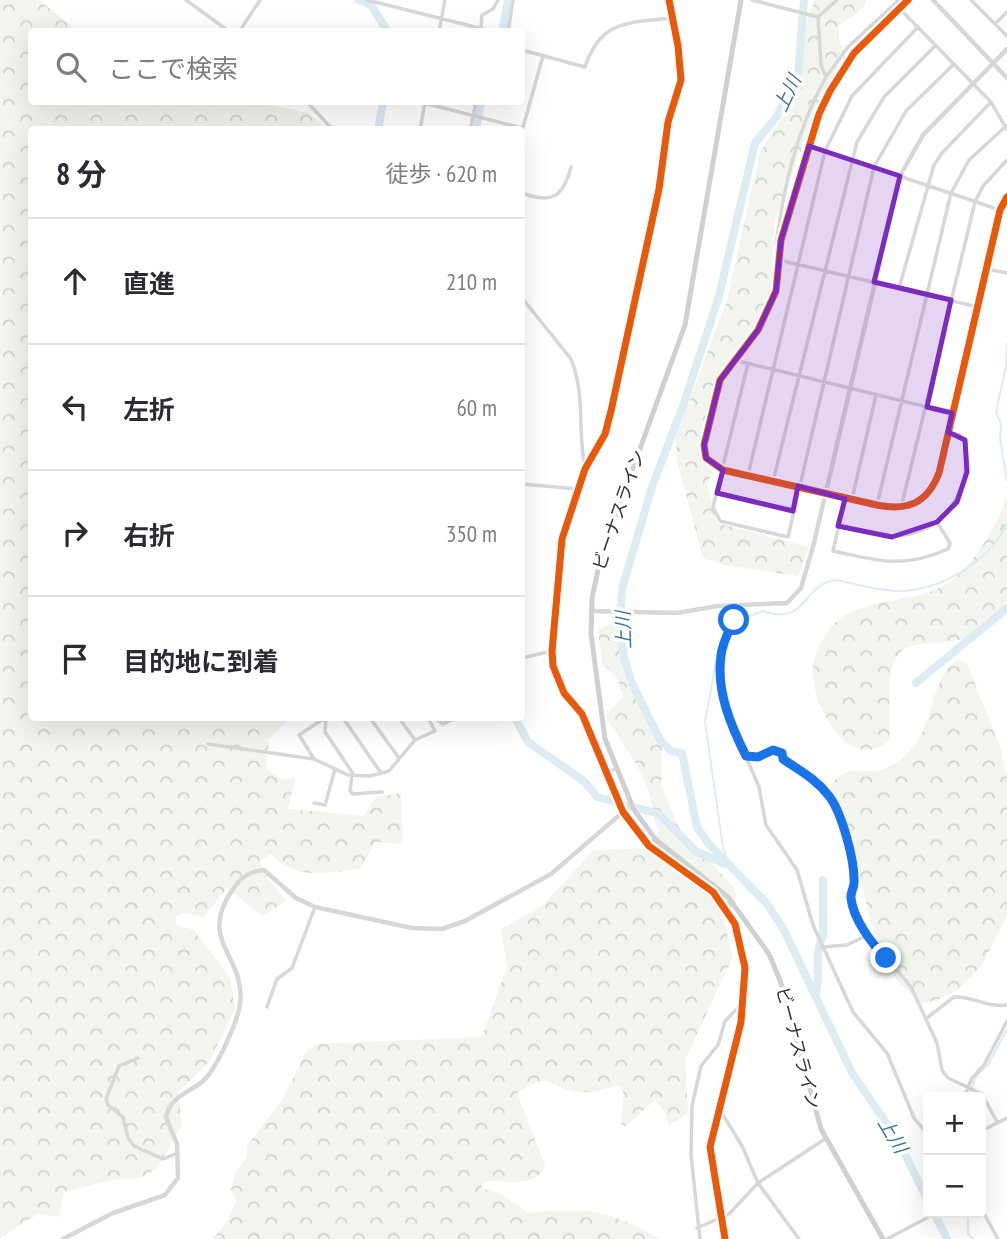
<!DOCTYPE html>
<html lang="ja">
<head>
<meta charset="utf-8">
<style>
  :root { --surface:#fff; --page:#f7f7f7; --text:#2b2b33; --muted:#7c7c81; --line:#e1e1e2 }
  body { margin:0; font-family:"PT Sans Narrow","Noto Sans JP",sans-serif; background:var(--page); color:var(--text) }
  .controls { position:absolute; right:21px; bottom:21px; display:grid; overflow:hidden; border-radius:7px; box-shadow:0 7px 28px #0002 }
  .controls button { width:63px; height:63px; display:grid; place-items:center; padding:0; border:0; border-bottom:2px solid var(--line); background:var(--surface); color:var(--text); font:35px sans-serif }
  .stop { position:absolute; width:21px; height:21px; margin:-16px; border:5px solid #1a73e8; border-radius:50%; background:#fff }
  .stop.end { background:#1a73e8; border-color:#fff; box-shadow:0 2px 7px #0008 }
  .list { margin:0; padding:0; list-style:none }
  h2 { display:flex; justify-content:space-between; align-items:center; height:91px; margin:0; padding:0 28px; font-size:30px }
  h2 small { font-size:23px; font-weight:400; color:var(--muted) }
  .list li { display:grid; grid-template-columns:46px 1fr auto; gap:21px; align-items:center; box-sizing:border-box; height:126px; padding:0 28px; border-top:2px solid var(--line) }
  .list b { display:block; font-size:26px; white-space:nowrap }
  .list em { font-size:23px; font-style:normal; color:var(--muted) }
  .icon { flex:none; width:38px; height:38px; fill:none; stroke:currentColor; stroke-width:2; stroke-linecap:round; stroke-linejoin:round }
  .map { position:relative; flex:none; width:1007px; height:1239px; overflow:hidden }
  .search { position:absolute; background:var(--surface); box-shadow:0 7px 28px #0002; left:28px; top:28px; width:497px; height:77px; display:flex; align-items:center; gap:18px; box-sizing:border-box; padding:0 24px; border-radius:7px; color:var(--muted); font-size:26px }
  .panel { position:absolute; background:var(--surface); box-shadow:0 7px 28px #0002; left:28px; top:126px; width:497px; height:595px; border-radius:7px }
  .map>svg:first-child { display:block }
</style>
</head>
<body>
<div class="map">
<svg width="1007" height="1239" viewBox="0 0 1007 1239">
  <defs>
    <pattern id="forest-crowns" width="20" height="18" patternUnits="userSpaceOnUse" patternTransform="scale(1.75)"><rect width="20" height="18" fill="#f1f5ed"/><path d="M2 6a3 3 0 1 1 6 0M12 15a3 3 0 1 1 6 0" fill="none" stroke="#cfd2cc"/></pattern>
  </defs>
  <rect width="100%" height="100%" fill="#fff"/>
  <!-- forest -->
  <path fill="url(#forest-crowns)" d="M0 0H39L77 31 32 32V102H256L309 113 326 129 32 130V718H290L269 739 266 768 281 779 295 778 288 809 363 816 376 797 401 793 403 844 376 842 361 868C330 873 294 881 271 854L260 861 266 876 286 901 263 916 227 888 204 917 185 913 176 916V925L194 930 230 978 235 1009 209 1062 178 1092 182 1126 157 1168 141 1178 111 1180 64 1192 59 1217 38 1214 0 1238Z
    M815 0H866L864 7 839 26V40L846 57 812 120 774 223 771 292 757 322 722 367 699 445 713 472 707 485 717 523 809 547 798 576 724 565 703 558 677 461 676 437 727 300 760 152 797 95 804 29Z
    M1007 495V599C977 670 909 621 893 664 886 682 892 719 889 740 851 774 817 713 813 678 811 662 818 647 827 633 854 593 915 606 948 583 975 564 998 525 1007 495Z
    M614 622 626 682 648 714 662 747 661 785 678 826 735 889 737 895 724 921 733 957 685 1060 688 1113 669 1126 664 1111 655 1100 625 1127 621 1123 624 1094 620 1086C607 1088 593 1093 580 1092 550 1091 553 1067 517 1093L545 1165C539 1188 504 1181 485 1181L481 1188 501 1194 528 1213C588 1207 608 1210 661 1239H213L227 1222 236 1202 231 1189 237 1170 247 1157V1146L283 1099 306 1052 318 1044 482 1037 507 966 501 929 542 906 594 850 645 848 659 831C650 814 654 801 646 784 636 760 619 738 605 716L623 697 617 678 602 663 598 630Z
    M959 659 967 664 1000 747 1007 779V916L982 965 959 989 936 1001 922 1003C911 994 899 985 892 972 867 932 864 875 844 831 838 819 826 799 832 786 841 765 863 773 879 770 895 767 908 755 917 742 935 715 931 677 959 659Z"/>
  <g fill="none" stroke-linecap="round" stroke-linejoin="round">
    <!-- stream -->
    <path stroke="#ddebf3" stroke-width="2" d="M1007 343 1006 366 996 412 1001 424 1000 438 1007 481
      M737 621 763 611C807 627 802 584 836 580 856 584 876 590 896 591 939 592 989 562 1007 524
      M727 626 719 645 705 722 723 848 729 865
      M968 1097 977 1075 988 1065 1007 1029
      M968 1213V1234L973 1239"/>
    <!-- river -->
    <path stroke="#ddebf3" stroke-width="8" d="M359 0 371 5 388 32
      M804 0 798 75 777 116 755 143 719 296 683 406 653 484 623 585 619 622 624 658 631 681 660 740 671 751 682 753 697 827 708 843 767 904 783 928 852 1073 898 1140 928 1201
      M502 32 508 0
      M378 130 383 102
      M476 130 481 102
      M916 683 1007 608
      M515 718 528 742 585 782 597 797 659 814 695 851 725 864
      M816 993C821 976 813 953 823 937V880
      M934 1213 947 1239"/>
    <!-- minor -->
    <path stroke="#d7d7d7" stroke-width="3.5" d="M186 0 230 32
      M367 0 495 32
      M669 0 678 46 681 80 668 122 659 189 611 411 605 434 585 469 562 539 552 651 553 666 564 693 582 714 623 812 649 846 713 892 735 924 745 968 741 1022 710 1147 725 1239
      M752 0 818 17 837 0
      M908 0 854 53 830 91 819 114 781 240 776 291 758 330 720 380 704 445 706 458 723 470 877 505C907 511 927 504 939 473L1000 210 1007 197
      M971 0 1007 36
      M899 8 991 102 1007 130
      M818 17 821 65 826 77 848 47 899 0
      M995 24 1007 12
      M481 27 482 15 493 9 498 0
      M239 32 260 0
      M439 32 445 0
      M508 32 513 0
      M522 50 585 67C601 19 629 23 672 18
      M307 102 333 130
      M424 103 522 128
      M420 130 425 102
      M470 130 476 102
      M522 131 543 56
      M810 146 1000 210
      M522 193C551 204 563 198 571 167
      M779 247 776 244C784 185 797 129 826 77
      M779 260 978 307
      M986 269 1007 273
      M899 288 934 165 942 153 991 102
      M522 298 571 359C586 396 577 430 585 467
      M734 360 952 413
      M748 363 713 507 720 521 788 537 874 167 906 111 954 64
      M748 475 825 151 852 96 918 27
      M773 481 857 142 884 97 935 46
      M522 484 578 489
      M717 493 793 511
      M845 499 833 551C879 561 903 569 948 549L950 543 937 522
      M852 499 876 395
      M877 505 951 193 969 160 1006 126
      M901 508 975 202 983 186 1007 160
      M838 526C856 530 878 537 896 536 948 533 972 487 965 440L960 435 948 432
      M742 605 723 646 721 674 727 712 759 787 766 825 797 870 813 925 853 1012 887 1053 914 1118 928 1135
      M522 658 552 651
      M326 718 325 732 354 775
      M343 718 381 773
      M370 718 399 758
      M399 718 415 740
      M435 718 443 724 456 718
      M208 744 314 759 348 775 370 776 389 771 415 740 435 731 428 718
      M747 756 758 757 773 750 782 753 783 759 798 766 833 803 839 814 853 873 851 900 865 931 911 987 937 1043 942 1070 948 1078 982 1094 997 1122
      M314 759 299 735 325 718
      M605 774 615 769
      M352 775 350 791 353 794 382 792
      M314 803 325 805 335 769
      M822 947 847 945 868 935
      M267 1007 277 979 292 968 315 907
      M927 1018 954 997C973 996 989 1008 1007 1005
      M138 1058 119 1066 106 1099 108 1105 123 1117 128 1138 134 1146 163 1159 178 1153
      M964 1097 972 1078 984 1065 1007 1021
      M719 1108 742 1146 758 1183 799 1239
      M981 1131 1007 1118
      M981 1208 998 1239
      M697 1228 729 1214 758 1183 825 1139
      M700 1239 691 1155 692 1106 701 1066 718 1045 725 1021 740 1006
      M887 1239 936 1213"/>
    <!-- tertiary -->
    <path stroke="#d7d7d7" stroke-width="4.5" d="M933 0 1007 78
      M592 611 677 613 718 606 787 603 801 588 813 547 900 176 923 135 1007 49
      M63 1239 113 1213 165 1195 178 1178 177 1144 166 1117C171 1095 188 1094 203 1081 216 1070 238 1021 240 1004 246 954 196 942 233 889 241 877 250 871 264 870L296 898 315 907 412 928 442 929 465 921 551 874 623 812"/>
    <!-- secondary -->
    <path stroke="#d0d0d0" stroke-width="5" d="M741 0 685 325 601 556 592 598 591 634 605 739 634 810 656 840 728 897 769 954 781 983 821 1129 883 1239"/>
    <defs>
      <path id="cycleway" d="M669 0 678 46 681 80 668 122 659 189 611 411 605 434 585 469 562 539 552 651 553 666 564 693 582 714 623 812 649 846 713 892 735 924 745 968 741 1022 710 1147 725 1239
        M908 0 854 53 830 91 819 114 781 240 776 291 758 330 720 380 704 445 706 458 723 470 877 505C907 511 927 504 939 473L1000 210 1007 197"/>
    </defs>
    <!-- cycleway casing -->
    <use href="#cycleway" stroke="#fff" stroke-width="11"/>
    <!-- cycleway -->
    <use href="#cycleway" stroke="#e8590c" stroke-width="7"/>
  </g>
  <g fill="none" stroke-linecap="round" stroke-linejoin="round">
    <!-- route -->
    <path stroke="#1a73e8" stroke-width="9" d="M734 620C729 631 722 643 721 656 716 691 731 726 746 756L758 757 773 750 782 753 783 759C800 771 815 778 829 796 842 813 855 861 854 883 854 888 850 893 851 898 853 919 872 944 886 958"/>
  </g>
  <!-- marked area -->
  <path fill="#7b2cbf" fill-opacity="0.2" stroke="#7b2cbf" stroke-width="5" stroke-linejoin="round" d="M809 146 900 176 874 282 951 300 927 407 952 413 948 432 965 440 967 472 957 502 937 522 892 537 838 526 845 499 798 486 793 511 717 493 723 470 706 458 704 445 720 380 758 330 776 291 781 240Z"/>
  <g text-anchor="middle" stroke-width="7" stroke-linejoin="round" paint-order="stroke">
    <!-- street labels -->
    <g font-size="18" fill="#333" stroke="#fff">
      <text transform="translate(619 510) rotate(-71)" y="6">ビーナスライン</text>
      <text transform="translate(798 1048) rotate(75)" y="6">ビーナスライン</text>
    </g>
    <!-- water labels -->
    <g font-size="19" font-style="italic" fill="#3f7597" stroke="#fff">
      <text transform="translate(787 93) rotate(-65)" y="7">上川</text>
      <text transform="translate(623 630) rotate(-92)" y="7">上川</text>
      <text transform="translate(893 1135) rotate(59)" y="7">上川</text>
    </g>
  </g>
</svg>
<div class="controls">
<button>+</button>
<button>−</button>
</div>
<div class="stop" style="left:734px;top:620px"></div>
<div class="stop end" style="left:886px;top:958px"></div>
<div class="search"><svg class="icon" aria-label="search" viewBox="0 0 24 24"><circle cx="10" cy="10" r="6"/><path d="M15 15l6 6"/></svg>ここで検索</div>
<section class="panel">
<h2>8 分<small>徒歩 · 620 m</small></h2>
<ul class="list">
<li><svg class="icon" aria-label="ahead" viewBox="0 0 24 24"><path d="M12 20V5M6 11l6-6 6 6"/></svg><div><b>直進</b></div><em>210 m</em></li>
<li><svg class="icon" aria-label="left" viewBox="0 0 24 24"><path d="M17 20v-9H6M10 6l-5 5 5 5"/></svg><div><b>左折</b></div><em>60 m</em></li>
<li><svg class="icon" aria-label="right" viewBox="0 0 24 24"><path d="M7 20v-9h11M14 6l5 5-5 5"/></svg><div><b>右折</b></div><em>350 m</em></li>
<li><svg class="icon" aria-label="arrive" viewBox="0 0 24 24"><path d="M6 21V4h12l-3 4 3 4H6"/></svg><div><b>目的地に到着</b></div></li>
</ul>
</section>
</div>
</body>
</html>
